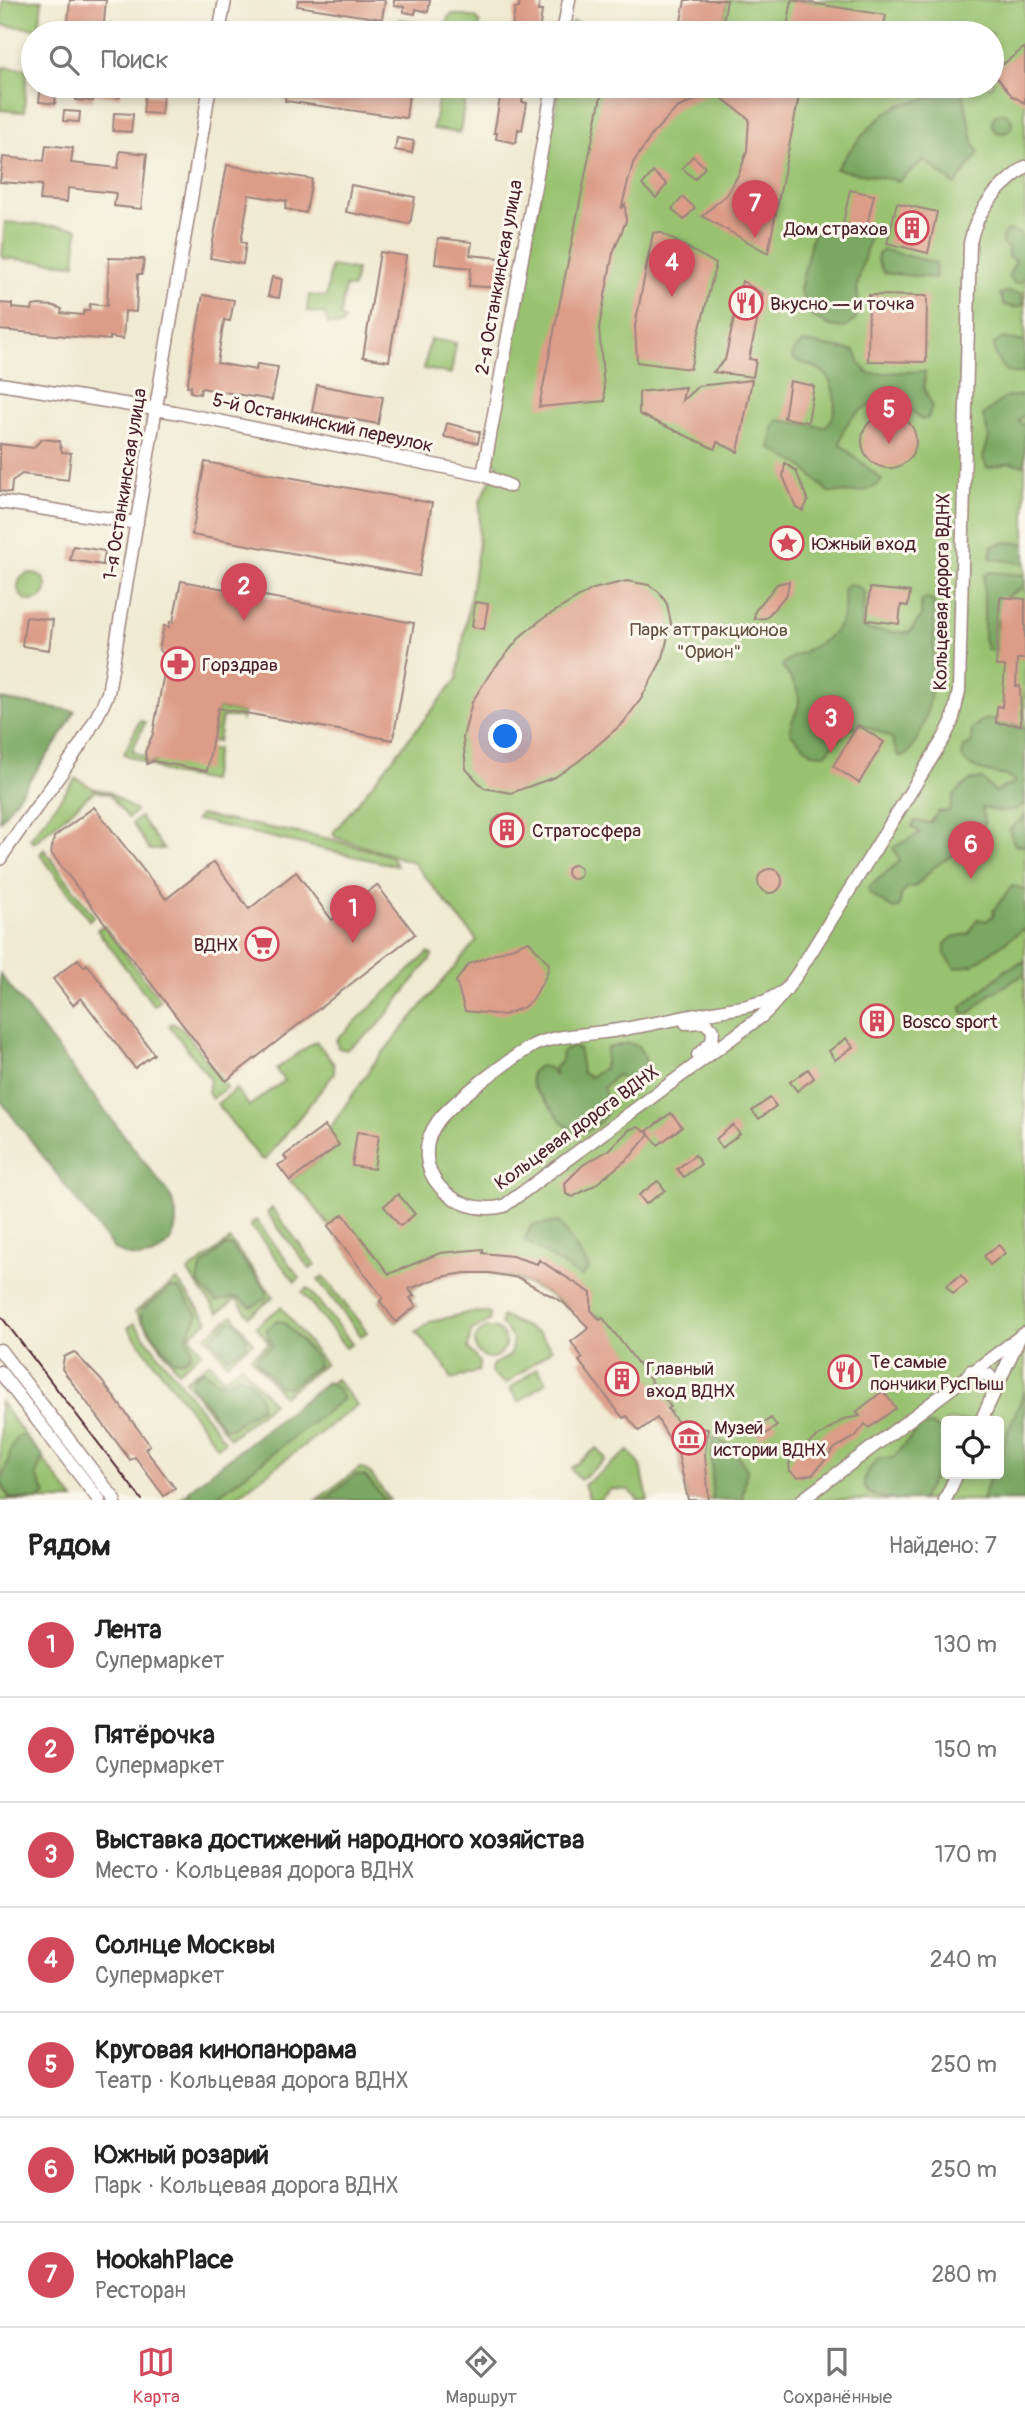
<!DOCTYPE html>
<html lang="ru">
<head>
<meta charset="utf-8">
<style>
  :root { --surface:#fff; --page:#f2f2f2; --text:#222; --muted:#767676; --line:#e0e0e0; --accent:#d1495b }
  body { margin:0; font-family:Pangolin,sans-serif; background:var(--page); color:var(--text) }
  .controls { position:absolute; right:21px; bottom:21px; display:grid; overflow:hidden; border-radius:7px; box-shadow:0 4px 10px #0003 }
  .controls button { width:63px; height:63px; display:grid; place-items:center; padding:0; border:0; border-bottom:2px solid var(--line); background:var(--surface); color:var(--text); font:35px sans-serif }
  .you { position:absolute; left:506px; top:737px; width:24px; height:24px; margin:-18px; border:5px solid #fff; border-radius:50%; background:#1a73e8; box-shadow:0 0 0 10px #1a73e833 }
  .badge { display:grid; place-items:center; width:46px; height:46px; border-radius:50%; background:var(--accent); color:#fff; font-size:23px; font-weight:700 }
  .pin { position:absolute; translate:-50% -58px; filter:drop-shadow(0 2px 4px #0008) }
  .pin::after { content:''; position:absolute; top:37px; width:24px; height:21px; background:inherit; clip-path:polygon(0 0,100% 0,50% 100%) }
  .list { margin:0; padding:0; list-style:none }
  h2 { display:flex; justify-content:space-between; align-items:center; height:91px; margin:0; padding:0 28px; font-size:30px }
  h2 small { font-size:23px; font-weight:400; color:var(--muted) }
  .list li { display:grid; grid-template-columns:46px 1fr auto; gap:21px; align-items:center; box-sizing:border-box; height:105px; padding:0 28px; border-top:2px solid var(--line) }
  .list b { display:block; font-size:26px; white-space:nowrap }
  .list p { margin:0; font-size:23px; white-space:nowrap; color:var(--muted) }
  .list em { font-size:23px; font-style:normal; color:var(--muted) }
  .icon { flex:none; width:38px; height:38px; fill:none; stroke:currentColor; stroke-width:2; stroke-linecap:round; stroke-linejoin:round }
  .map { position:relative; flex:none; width:1025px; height:1500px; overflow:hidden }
  .search { position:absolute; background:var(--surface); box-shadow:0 4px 10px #0003; left:21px; right:21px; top:21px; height:77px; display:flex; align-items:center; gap:18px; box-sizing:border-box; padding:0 24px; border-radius:38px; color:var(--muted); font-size:26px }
  .sheet { height:826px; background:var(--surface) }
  nav { display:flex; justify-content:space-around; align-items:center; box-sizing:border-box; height:98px; border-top:2px solid var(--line); background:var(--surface); font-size:19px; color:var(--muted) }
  nav a { display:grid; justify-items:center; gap:4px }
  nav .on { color:var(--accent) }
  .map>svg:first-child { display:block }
</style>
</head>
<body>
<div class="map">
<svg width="1025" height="1500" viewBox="0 0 1025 1500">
  <rect width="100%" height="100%" fill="#fbf7ec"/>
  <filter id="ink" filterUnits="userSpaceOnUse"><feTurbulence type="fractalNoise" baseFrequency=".0143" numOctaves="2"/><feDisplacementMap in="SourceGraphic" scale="14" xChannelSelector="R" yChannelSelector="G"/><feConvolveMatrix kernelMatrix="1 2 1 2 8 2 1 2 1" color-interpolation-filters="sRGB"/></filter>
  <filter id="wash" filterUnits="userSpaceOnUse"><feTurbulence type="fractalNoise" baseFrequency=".00686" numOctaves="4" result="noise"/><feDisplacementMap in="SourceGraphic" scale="28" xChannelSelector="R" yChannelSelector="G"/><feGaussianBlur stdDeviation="1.57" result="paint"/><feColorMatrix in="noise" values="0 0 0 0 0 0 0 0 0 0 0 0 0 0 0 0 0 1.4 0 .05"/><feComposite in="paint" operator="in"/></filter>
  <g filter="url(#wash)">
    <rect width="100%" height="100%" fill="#f0ead2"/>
    <!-- green -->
    <path fill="#98c26f" stroke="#71704d" stroke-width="2" fill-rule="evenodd" d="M3 0H42L39 29 1 25Z
      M727 0H1025V1500H688L678 1453 662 1424 675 1413 668 1406 585 1357 602 1319 598 1315 588 1323C536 1279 475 1252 410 1290L414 1296 410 1299 416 1306 396 1322 380 1301 383 1298 307 1197 290 1181 338 1145 328 1131 374 1063 477 940 413 862 335 837 333 833 457 679 478 549 480 501 498 465 491 458 560 86H992V33H721ZM946 1421H999V1474H946Z
      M453 14 476 18 480 23 478 33H445L448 17Z
      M400 19 426 24 424 33H398Z
      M572 22 643 33H570Z
      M3 67 27 69 24 112 0 110Z
      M439 94 465 98 460 133 433 129Z
      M5 222 78 228 75 264 2 258Z
      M331 266 356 270 353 288 345 287 340 317 345 320 341 326 328 324 325 314 307 311 309 295 326 297Z
      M430 339 456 343 451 374 424 369Z
      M18 587a14 14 0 1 1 28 0a14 14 0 1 1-28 0Z
      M218 708 244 713 242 720 240 717H222L218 742 212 741Z
      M140 720 145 723 132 751 147 758 148 763 217 749 211 781 171 774 124 754Z
      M76 778 93 788 109 792 136 811 128 818 109 794 94 791 34 843 30 839Z
      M199 815 326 838 391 856 397 866 196 820Z
      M140 817 161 846 164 849 150 850 132 823Z
      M44 849 94 916 89 920 40 854Z
      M103 925 159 998 160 1001 154 1006 97 930Z
      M428 953 432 955 431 958 377 1027 346 1050 338 1048 336 1040Z
      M172 1023 183 1029 227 1087 212 1099 208 1092 210 1079 169 1025Z
      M316 1041 334 1064V1074L265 1160 260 1158 217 1104 236 1089 249 1106 284 1081 276 1069Z
      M272 1208 315 1265 310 1269 267 1213Z
      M256 1220 300 1278 295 1282 250 1225Z
      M230 1240 274 1297 249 1316 236 1299 218 1313 188 1272Z
      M323 1276 367 1332 361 1336 318 1280Z
      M177 1280 208 1321 190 1335 202 1352 178 1371 135 1312Z
      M308 1288 352 1344 346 1348 302 1292Z
      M281 1307 325 1364 283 1396 251 1357 269 1343 256 1326Z
      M471 1312 490 1313 489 1321 471 1331 468 1348 480 1363 479 1371 452 1379 444 1365 416 1332 430 1322Z
      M233 1315 253 1342 227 1363 206 1336Z
      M502 1316 539 1333 552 1349 506 1384 491 1373 492 1365 510 1356 513 1339 501 1324Z
      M134 1323 225 1441 218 1447 128 1328Z
      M475 1343a15 15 0 1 1 30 0a15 15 0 1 1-30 0Z
      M210 1362 223 1379 241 1365 273 1403 230 1438 185 1381Z
      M537 1368 547 1381 519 1402 510 1389Z
      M336 1379 357 1405 232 1500H178Z
      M0 1402 74 1500H0Z
      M597 1448 606 1459 580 1480 571 1468Z
      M629 1451 641 1466 648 1500H638L629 1490 611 1489 599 1500H590L584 1485Z
      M360 1468 369 1472 390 1500H316Z"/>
    <!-- forest -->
    <path fill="#7aa862" stroke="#626446" stroke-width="2" d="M962 88 973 142 979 153 955 185 924 160 899 181 836 169C849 151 880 110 903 104 923 100 942 94 962 88Z
      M992 123a10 10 0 1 1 20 0a10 10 0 1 1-20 0Z
      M859 229 871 231 857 286 859 307 855 320 845 328 830 326 811 316 800 290 812 236 817 231Z
      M1008 230 1019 233 1025 243V277L1020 283H1014L1008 276 1016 261 1008 257V248L1002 244V236Z
      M884 250 936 263 935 278 884 273 877 260 878 254Z
      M1007 292 1022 294 1023 305 1016 308 1004 305 1000 294Z
      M1003 338 1025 342V371C1007 380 994 361 994 344Z
      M802 342 855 351 860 364 869 374 925 371 924 388 932 406 928 418 921 420C916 415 911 408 904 405 874 395 844 414 840 444L882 480C870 496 846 492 828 492L802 466 770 448 774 425 778 420 824 427C841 418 836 383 823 372 816 366 801 364 792 358L793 352Z
      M1025 395V414L1018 421 1025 425V465L1010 463 987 468 983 458 989 437 983 415 1005 397Z
      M1007 542 1025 544V564L990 558 992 546Z
      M990 572 1025 575V587L1002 599 1003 609 997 623 1002 649 997 652 987 649 984 638V576Z
      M848 584 861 588 864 593 862 627 868 630 909 633 921 616V602L927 598 934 602C933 646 939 722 905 756H898L891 737 860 724 847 730 825 754 812 753 791 734C789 721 795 718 798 707 803 692 790 678 782 666 787 659 793 657 801 653 832 637 850 627 843 589Z
      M0 699 75 711 60 738 0 821Z
      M988 719 1003 720 1025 729V804C1010 815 998 811 982 808L985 823 971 843 934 867 916 886 907 888 901 896 899 908 893 909 870 894 869 887 900 861 893 848 920 833 912 827 915 821 930 823 938 812 949 811 954 795 961 788 971 780 982 779 995 792 1015 782C1008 771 973 776 962 757L964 747 971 744 972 729 981 721Z
      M1025 816V846L1015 845 1009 830Z
      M1012 886 1025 889V928L973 965 955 968 945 954V944L953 937 969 934 977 919 986 921 994 915 993 911Z
      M1025 961V974L991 994 969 1014H963L962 1007 1007 969Z
      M0 974 169 1194C192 1236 155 1275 114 1249L0 1100Z
      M628 1043 638 1046C647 1060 652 1067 639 1079L629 1080 617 1075 603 1088 608 1102 607 1114C580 1146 568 1131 548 1104 538 1091 530 1091 531 1073L539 1066 549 1068 556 1076 554 1068 561 1061 562 1052 571 1047 579 1049 582 1073 590 1077 604 1068 607 1048Z
      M559 1222 589 1268 581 1277 524 1240 532 1225Z
      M225 1246H231L267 1291V1298L251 1307 237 1297 216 1302 198 1283 201 1267Z
      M171 1288 179 1289 198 1315 187 1336 192 1348 191 1355 183 1361H174L141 1319V1311Z
      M230 1321 236 1322 247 1338 246 1345 228 1357 211 1338Z
      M277 1321 284 1322 317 1359 318 1366 289 1387H280L257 1361 258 1355 272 1346 266 1329Z
      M203 1370 217 1381 226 1383 239 1375C251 1379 262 1395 261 1407L231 1428H224L191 1384 193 1378Z
      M327 1382 336 1387 343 1399 212 1500H189L190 1489Z
      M1025 1391V1500H982L991 1474H999C999 1447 1014 1416 1025 1391Z
      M932 1425 946 1433V1456L921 1500C888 1500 839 1500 879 1458H893L920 1426Z
      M24 1435 43 1456 36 1476 46 1494 38 1500 9 1498 0 1480C9 1468 8 1450 17 1437Z
      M712 1437 731 1446 747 1469 742 1500H712Z
      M356 1475 365 1476 385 1500H324Z"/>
    <g id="blocks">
      <!-- building -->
      <path fill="#dc9c87" d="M70 0H106L103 33H67Z
        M298 0H385L382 19 297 6Z
        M394 0H430L428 12 416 9 415 14 404 12V7L394 6Z
        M520 0H540L538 11H542L539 33H511L515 8H519Z
        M685 0H727L721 33H687L688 29 680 27Z
        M792 0 886 15 882 33H786Z
        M1025 47V103L1012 96 993 72Z
        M41 86 57 87 55 104 39 102Z
        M77 86H121L120 97 93 94V101L76 100Z
        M287 86H410L406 118 285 101Z
        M502 86H525L522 102 527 103 522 130 518 129 516 143 496 139 497 133H494Z
        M603 86H801L768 253 702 216 726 195 739 174 747 151 749 119 714 92 677 108 654 132 633 163 621 209 625 204 626 221 613 253 599 328 605 401 539 407Z
        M145 94 163 96 161 114 143 113Z
        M64 111 80 112 79 122 63 121Z
        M114 113 133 114 131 132 113 131Z
        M397 138 414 141 412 153 395 150Z
        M46 145 73 148 71 163 118 168 120 151 147 154 141 209 114 206 116 193 68 188 67 202 40 200 42 185 0 182 3 157 44 161Z
        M693 156 705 167 695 179 682 168Z
        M227 165 312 179 306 213 285 209 287 201 249 195 241 242 246 243 243 264 210 258Z
        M653 172 667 184 656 198 642 185Z
        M351 185 415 197 410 224 346 212Z
        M850 190 874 195 866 229 843 223Z
        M683 197 695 208 684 220 672 209Z
        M897 203 937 212 928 253 887 243Z
        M660 232 716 264 690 369 637 362 635 326 653 233Z
        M438 238 472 242 470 255 509 259 506 288 469 286 471 268 435 264Z
        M380 252 406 256 389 361 363 357Z
        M109 258 144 259 142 274H138L136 312 125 311 123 339 110 337V340L0 330V303L12 304V308L32 310 33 306 39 305 54 306 62 309 61 313 83 315 84 311H89L90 304 107 306Z
        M272 277 282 279 279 298 268 296Z
        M742 281 763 294 749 359 756 360 753 377 713 372 725 360Z
        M203 295 234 300 230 321 224 320 217 363 256 370 257 364 278 367 272 400 201 388 200 394 190 392 191 386H187Z
        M869 295 927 296 926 362 868 361Z
        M752 380 738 452 717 442 715 449 639 414V392L685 387 682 401 698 386Z
        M790 381 814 386 808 422 784 418Z
        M317 385 383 397 378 424 312 412Z
        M862 441a27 27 0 1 1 54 0a27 27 0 1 1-54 0Z
        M447 423 480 432 478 443 444 437Z
        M42 439 59 441 62 452 71 453 68 480 22 474 12 481 11 493 0 491V444L33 448Z
        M205 462 432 503 419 576 192 535Z
        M785 463 796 471 808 501 803 511 796 507 783 476Z
        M73 546 105 551 103 565 70 560Z
        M181 581 414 623 393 740 218 708 207 771 153 761 147 764 145 752 153 734 167 656 159 650 164 626 169 627 170 622H173Z
        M627 581 649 585 659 592 667 604 671 623 663 658 641 699 623 723 579 761 555 777 511 793 484 788 466 769 463 738 472 702 491 672 522 635 542 619 593 589Z
        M789 581 787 594 766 618 754 619 755 611 777 584Z
        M870 588 910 592 908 606 901 605 899 624 867 620Z
        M1000 597 1025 599V659H1017L1016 686H1020L1021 725 996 723 997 706 1002 707 1005 666H996Z
        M475 602 488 604 484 629 472 627Z
        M26 617 53 620 49 650 22 646Z
        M858 725 884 742 859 783 833 766Z
        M94 807 166 899 214 862 249 909 296 872 332 920 377 885 415 934 226 1081 51 853 54 837Z
        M491 830a16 16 0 1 1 32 0a16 16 0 1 1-32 0Z
        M567 872a7 7 0 1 1 14 0a7 7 0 1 1-14 0Z
        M758 881a12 12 0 1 1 24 0a12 12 0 1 1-24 0Z
        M529 941 549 964 546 976 533 999 524 1007 504 1015 465 1011 456 981 469 964Z
        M78 959 84 967 87 964 154 1054 135 1068 81 998 73 1005 53 979Z
        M846 1038 853 1047 835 1060 829 1051Z
        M808 1069 814 1078 797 1091 790 1082Z
        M770 1098 776 1106 759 1119 752 1111Z
        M671 1113 682 1127 658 1145 649 1134 631 1156 595 1185 573 1197 566 1194 565 1183 583 1165 609 1150 630 1129 638 1127 649 1134 647 1131Z
        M733 1125 740 1134 722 1148 716 1139Z
        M325 1126 339 1145 290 1181 278 1165 287 1160 284 1156Z
        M357 1132 379 1135 374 1169 352 1166Z
        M695 1155 701 1164 684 1177 677 1169Z
        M658 1181 665 1190 646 1204 639 1195Z
        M398 1194 415 1214 400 1226 384 1206Z
        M343 1214 389 1274 440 1253 483 1249V1253L512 1256 537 1264 539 1260 591 1293V1310L600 1320 603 1318 671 1407 668 1409 680 1425 708 1429 705 1454 709 1500H688L678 1453 657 1418 639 1431 627 1416 623 1418 579 1361 583 1358 571 1342 589 1328 563 1302 519 1278 489 1273H465L441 1277 409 1289 414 1296 410 1298 416 1306 396 1322 380 1301 383 1298 328 1226Z
        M999 1245 1005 1253 990 1265 984 1256Z
        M961 1275 967 1283 953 1294 946 1286Z
        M74 1352 101 1380 150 1445 145 1449 175 1488 164 1496 135 1457 130 1460 62 1369 64 1357Z
        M883 1391 896 1408 869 1428 865 1424 855 1437 835 1448 813 1474 798 1477 790 1471 789 1464 797 1451 844 1419 860 1416 856 1412Z
        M771 1418 777 1426 760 1438 754 1430Z"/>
    </g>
  </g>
  <g filter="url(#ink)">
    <use href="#blocks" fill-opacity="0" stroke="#9d847e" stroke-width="2"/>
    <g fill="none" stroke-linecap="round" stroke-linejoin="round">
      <defs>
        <path id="minor" d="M219 33 225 0
          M563 33 569 0
          M0 384 174 412 483 475 510 486
          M483 475 553 86
          M0 502 137 523
          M0 859C34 806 85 750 108 693L210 86
          M786 990 766 1001 743 1007C701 1013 660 1023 618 1030 595 1034 554 1035 534 1045 511 1058 454 1100 438 1121 404 1168 453 1219 504 1206L762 1016C776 1003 787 989 798 973L944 738 952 722 959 691 970 243C977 208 997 188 1025 167
          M686 1023 705 1022 713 1030 712 1042 698 1055
          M0 1350 115 1500
          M971 1371 989 1375 994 1385 993 1393
          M0 1372 99 1500
          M981 1421 1020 1336
          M802 1500 1025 1333
          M945 1500 957 1474"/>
      </defs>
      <!-- minor casing -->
      <use href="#minor" stroke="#9d847e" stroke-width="15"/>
      <!-- minor -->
      <use href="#minor" stroke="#fff" stroke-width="12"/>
      <!-- tram -->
      <path stroke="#4a1f2b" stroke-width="2" d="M0 1315 142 1500"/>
    </g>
  </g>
  <!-- icons -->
  <defs>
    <symbol id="building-ring" viewBox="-11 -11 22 22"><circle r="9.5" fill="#fbf7ec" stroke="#d1495b" stroke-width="1.5"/><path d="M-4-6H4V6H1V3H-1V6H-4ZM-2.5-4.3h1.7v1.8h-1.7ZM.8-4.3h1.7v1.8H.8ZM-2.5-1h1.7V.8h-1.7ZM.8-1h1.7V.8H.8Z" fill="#d1495b"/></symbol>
    <symbol id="restaurant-ring" viewBox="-11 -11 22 22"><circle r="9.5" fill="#fbf7ec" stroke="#d1495b" stroke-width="1.5"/><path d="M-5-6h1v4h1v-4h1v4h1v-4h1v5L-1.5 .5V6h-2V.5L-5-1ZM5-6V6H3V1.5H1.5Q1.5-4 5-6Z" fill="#d1495b"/></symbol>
    <symbol id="sight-ring" viewBox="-11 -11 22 22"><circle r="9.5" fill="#fbf7ec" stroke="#d1495b" stroke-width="1.5"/><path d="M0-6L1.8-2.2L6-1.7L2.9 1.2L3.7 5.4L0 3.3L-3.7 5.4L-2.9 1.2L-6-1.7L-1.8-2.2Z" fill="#d1495b"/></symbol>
    <symbol id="pharmacy-ring" viewBox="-11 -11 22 22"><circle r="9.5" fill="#fbf7ec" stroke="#d1495b" stroke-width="1.5"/><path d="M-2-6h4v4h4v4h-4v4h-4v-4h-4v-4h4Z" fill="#d1495b"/></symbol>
    <symbol id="supermarket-ring" viewBox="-11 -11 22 22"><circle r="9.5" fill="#fbf7ec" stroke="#d1495b" stroke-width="1.5"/><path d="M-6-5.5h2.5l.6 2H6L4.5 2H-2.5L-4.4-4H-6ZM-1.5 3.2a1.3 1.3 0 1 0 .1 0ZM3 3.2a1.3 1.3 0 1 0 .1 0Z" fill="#d1495b"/></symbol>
    <symbol id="museum-ring" viewBox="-11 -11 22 22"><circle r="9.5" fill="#fbf7ec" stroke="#d1495b" stroke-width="1.5"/><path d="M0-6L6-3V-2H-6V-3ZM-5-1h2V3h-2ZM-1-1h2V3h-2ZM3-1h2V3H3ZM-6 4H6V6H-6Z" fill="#d1495b"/></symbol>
  </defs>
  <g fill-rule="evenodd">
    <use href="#building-ring" x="893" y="209" width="38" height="38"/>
    <use href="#restaurant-ring" x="727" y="284" width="38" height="38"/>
    <use href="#sight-ring" x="768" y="524" width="38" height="38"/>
    <use href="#pharmacy-ring" x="159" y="645" width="38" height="38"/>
    <use href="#building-ring" x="488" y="811" width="38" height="38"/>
    <use href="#supermarket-ring" x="243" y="925" width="38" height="38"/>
    <use href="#building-ring" x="858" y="1002" width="38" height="38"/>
    <use href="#restaurant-ring" x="826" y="1353" width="38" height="38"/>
    <use href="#building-ring" x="603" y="1360" width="38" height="38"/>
    <use href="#museum-ring" x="670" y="1419" width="38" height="38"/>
  </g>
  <g text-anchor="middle" stroke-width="6" stroke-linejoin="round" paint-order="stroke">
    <!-- poi labels -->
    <g font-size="19" fill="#4a1f2b" stroke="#fbf7ec" text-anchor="start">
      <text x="888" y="235" text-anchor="end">Дом страхов</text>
      <text x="770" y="310">Вкусно — и точка</text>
      <text x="812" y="550">Южный вход</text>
      <text x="202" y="671">Горздрав</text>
      <text x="532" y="837">Стратосфера</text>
      <text x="238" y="951" text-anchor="end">ВДНХ</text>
      <text x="902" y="1028">Bosco sport</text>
      <text x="870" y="1368">Те самые<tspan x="870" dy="22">пончики РусПыш</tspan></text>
      <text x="646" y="1375">Главный<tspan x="646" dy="22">вход ВДНХ</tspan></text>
      <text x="714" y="1434">Музей<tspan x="714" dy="22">истории ВДНХ</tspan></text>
    </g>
    <!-- street labels -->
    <g font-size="19" fill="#4a1f2b" stroke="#fbf7ec">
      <text transform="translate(498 277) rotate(-80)" y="7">2-я Останкинская улица</text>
      <text transform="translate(323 422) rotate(12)" y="7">5-й Останкинский переулок</text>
      <text transform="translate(124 484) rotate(-81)" y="7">1-я Останкинская улица</text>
      <text transform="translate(941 592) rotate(-89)" y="7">Кольцевая дорога ВДНХ</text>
      <text transform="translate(576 1127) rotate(-36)" y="7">Кольцевая дорога ВДНХ</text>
    </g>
    <!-- park labels -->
    <g font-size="19" fill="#61503f" stroke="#fbf7ec">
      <text x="709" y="636">Парк аттракционов<tspan x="709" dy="22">"Орион"</tspan></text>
    </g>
  </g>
</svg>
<div class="controls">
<button><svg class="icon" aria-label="locate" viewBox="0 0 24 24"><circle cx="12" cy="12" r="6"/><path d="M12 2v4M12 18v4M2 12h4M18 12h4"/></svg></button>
</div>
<div class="you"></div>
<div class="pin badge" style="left:353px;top:943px">1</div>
<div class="pin badge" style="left:244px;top:621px">2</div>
<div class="pin badge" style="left:831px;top:753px">3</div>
<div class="pin badge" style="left:672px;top:297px">4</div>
<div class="pin badge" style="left:889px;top:444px">5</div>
<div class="pin badge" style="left:971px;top:879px">6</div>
<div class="pin badge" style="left:755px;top:238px">7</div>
<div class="search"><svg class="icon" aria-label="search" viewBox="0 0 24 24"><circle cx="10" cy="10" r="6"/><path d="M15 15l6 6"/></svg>Поиск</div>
</div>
<section class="sheet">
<h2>Рядом<small>Найдено: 7</small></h2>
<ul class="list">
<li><span class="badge">1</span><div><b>Лента</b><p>Супермаркет</p></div><em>130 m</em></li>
<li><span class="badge">2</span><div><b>Пятёрочка</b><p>Супермаркет</p></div><em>150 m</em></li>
<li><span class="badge">3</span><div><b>Выставка достижений народного хозяйства</b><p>Место · Кольцевая дорога ВДНХ</p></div><em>170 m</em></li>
<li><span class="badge">4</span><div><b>Солнце Москвы</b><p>Супермаркет</p></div><em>240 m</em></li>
<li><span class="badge">5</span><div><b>Круговая кинопанорама</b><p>Театр · Кольцевая дорога ВДНХ</p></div><em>250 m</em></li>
<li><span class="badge">6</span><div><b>Южный розарий</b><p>Парк · Кольцевая дорога ВДНХ</p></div><em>250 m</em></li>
<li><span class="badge">7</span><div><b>HookahPlace</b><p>Ресторан</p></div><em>280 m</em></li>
</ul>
</section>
<nav>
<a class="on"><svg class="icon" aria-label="map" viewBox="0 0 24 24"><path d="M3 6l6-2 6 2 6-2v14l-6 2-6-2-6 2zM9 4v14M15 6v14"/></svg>Карта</a>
<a><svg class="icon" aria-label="directions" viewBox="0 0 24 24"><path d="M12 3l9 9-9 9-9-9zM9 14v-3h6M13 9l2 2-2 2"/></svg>Маршрут</a>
<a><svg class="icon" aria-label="saved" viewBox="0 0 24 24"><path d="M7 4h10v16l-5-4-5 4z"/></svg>Сохранённые</a>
</nav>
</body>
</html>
